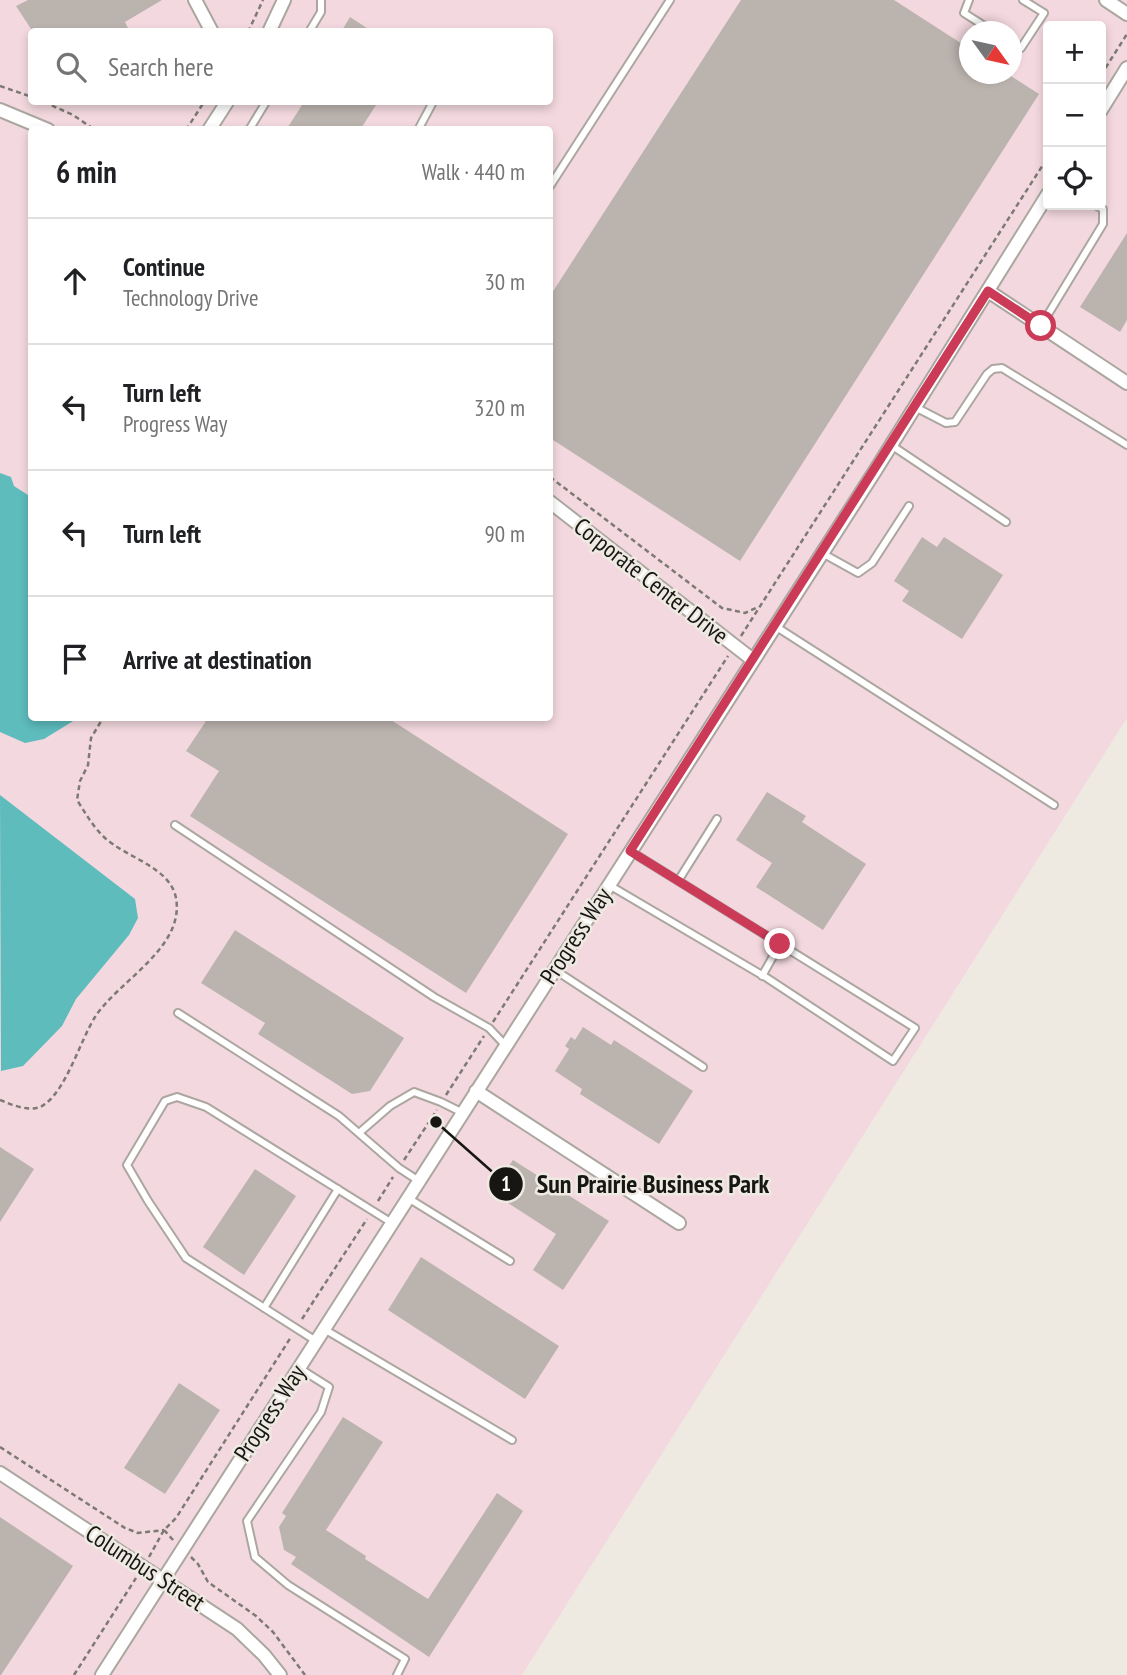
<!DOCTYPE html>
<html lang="en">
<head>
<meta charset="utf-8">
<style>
  :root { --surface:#fff; --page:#f2f2f2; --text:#202124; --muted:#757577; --line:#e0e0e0 }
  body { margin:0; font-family:"PT Sans Narrow",sans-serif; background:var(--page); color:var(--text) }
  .controls { position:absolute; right:21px; top:21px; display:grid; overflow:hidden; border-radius:7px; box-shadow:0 4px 10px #0003 }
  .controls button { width:63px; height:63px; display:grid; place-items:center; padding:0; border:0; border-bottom:2px solid var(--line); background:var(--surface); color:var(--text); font:35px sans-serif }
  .compass { position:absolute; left:959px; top:21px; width:63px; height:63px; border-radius:50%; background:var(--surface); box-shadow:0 4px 10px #0003; rotate:123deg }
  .stop { position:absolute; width:21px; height:21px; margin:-16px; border:5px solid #cb3b57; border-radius:50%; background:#fff }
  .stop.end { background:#cb3b57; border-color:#fff; box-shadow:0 2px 7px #0008 }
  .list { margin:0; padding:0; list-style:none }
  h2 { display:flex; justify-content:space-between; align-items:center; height:91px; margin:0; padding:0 28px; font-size:30px }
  h2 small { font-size:23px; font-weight:400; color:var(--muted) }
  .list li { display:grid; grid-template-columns:46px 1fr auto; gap:21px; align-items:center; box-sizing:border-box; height:126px; padding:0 28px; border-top:2px solid var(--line) }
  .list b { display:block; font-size:26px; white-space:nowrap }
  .list p { margin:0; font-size:23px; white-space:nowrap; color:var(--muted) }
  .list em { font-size:23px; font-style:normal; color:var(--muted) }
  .icon { flex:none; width:38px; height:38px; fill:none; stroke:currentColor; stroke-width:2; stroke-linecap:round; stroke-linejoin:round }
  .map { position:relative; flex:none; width:1127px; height:1675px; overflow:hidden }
  .search { position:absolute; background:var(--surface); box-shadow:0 4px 10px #0003; left:28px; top:28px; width:525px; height:77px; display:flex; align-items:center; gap:18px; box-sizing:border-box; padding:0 24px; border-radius:7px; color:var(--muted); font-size:26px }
  .panel { position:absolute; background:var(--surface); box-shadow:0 4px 10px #0003; left:28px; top:126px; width:525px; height:595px; border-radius:7px }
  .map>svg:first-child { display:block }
</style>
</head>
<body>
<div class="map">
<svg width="1127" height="1675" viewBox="0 0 1127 1675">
  <rect width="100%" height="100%" fill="#eeeae2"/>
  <!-- commercial -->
  <path fill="#f3d9df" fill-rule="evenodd" d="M0 0H1127V718L522 1675H0ZM1048 26H1101V205H1048ZM32 32H550V102H32ZM970 32H1012V74H970ZM32 130H550V718H32Z"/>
  <!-- water -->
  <path fill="#5ebcbd" d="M0 473 11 477 14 486 31 497 32 718H78L44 739 25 743 0 732Z
    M0 795 135 899 138 918 129 935 76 999 62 1026 23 1066 1 1071Z"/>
  <!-- building -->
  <path fill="#bbb3ae" d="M28 0H162L125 22 130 32H33L16 6Z
    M741 0H894L970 49V74H1008L1039 94 740 561 550 438V296Z
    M350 17 373 32H341Z
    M304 102H378L360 130H286Z
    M1127 233V320L1120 332 1080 307Z
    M922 537 937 547 944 537 1003 575 962 639 902 601 909 591 894 581Z
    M208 718H388L568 834 466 993 190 816 219 771 186 751Z
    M767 792 806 816 802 822 866 864 823 930 756 887 772 863 736 840Z
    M235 930 404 1038 370 1091 352 1094 258 1034 265 1023 201 983Z
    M583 1027 611 1045 614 1040 693 1091 659 1144 580 1094 582 1089 555 1071 569 1049 565 1046 571 1037 575 1040Z
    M0 1147 34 1169 0 1222Z
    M513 1160 609 1221 563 1290 533 1270 556 1234 491 1192Z
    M255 1169 296 1196 244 1275 203 1247Z
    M421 1257 559 1346 525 1399 388 1310Z
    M179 1383 220 1410 165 1494 124 1468Z
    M343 1417 383 1442 326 1530 366 1556 365 1559 428 1599 497 1493 523 1511 429 1657 291 1564 296 1557 284 1550 279 1527 286 1516 282 1513Z
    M0 1517 73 1566 1 1675H0Z"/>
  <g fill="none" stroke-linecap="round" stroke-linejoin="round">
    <defs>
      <path id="service" d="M969 0 964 13 994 32
        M309 32 321 12V0
        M1012 42 1021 48 1044 13 1023 0
        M249 130 266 102
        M418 130 433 102
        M550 186 670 0
        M1041 326 1103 224V209L1095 205
        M915 407 946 423 955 422 987 374 993 369 1002 368 1127 445
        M891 445 1006 522
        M822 553 858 573 872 563 909 506
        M775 626 1054 805
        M175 825 434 997 489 1028 506 1046
        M678 881 717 819
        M609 885 767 978 893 1061 915 1028 630 851
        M555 970 703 1067
        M762 976 780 944
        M178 1013 339 1116 399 1168 419 1181
        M359 1133 390 1106 414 1092 441 1102 463 1113
        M408 1198 510 1261
        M264 1308 338 1189
        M324 1329 512 1440
        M316 1341 186 1258 148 1201 127 1165 165 1101 177 1097 206 1107 392 1223
        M299 1368 329 1387 321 1412 247 1521 255 1557 288 1585 405 1659 397 1675"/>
      <path id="minor" d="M195 0 212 32
        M1106 0 1127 14
        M269 32 284 0
        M0 110 48 130
        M1101 110 1127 68
        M209 130 227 102
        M988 291 1127 383
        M550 502 753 660
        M476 1091 679 1223
        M0 1473 237 1629 264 1655 280 1675
        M102 1675 875 471 1048 194"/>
    </defs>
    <!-- service casing -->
    <use href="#service" stroke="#aba7a0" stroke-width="10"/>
    <!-- minor casing -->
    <use href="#minor" stroke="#aba7a0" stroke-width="16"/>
    <!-- path -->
    <path stroke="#7d7a75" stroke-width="2.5" stroke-dasharray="5 3.5" stroke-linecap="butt" d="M248 32 263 0
      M1101 75 1127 34
      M0 86 32 97
      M44 102 73 115 95 130
      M186 130 204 102
      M32 432V440
      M550 477 722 608 745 613 756 608
      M741 636 1048 157
      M493 1022 728 656
      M446 1095 484 1036
      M0 1100C12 1105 34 1114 45 1104 67 1088 80 1041 95 1017 118 981 185 948 176 898 170 867 127 858 105 838 93 827 86 814 77 800L80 781 88 765 91 738 103 718
      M404 1160 437 1110
      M378 1201 393 1177
      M302 1319 367 1219
      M0 1447 125 1528 138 1533 164 1530
      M164 1530 174 1541
      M149 1557 164 1530 176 1518 291 1337
      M191 1557 198 1564 208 1582 256 1616 273 1632 305 1675
      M74 1675 136 1578"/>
    <!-- service -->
    <use href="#service" stroke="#fff" stroke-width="6"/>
    <!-- minor -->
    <use href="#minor" stroke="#fff" stroke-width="12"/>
  </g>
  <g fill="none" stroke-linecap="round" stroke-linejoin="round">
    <!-- route -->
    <path stroke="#cb3b57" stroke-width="9" d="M780 944 630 851 988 291 1041 326"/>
  </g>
  <g text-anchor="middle" stroke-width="5" stroke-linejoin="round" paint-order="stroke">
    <!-- street labels -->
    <g font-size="24" fill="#171613" stroke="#eeeae2">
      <text transform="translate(651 581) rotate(38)" y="8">Corporate Center Drive</text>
      <text transform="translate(576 936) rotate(-57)" y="8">Progress Way</text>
      <text transform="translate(270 1413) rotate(-57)" y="8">Progress Way</text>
      <text transform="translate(145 1568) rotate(33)" y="8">Columbus Street</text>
    </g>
  </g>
  <!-- callouts -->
  <path fill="none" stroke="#171613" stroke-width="2.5" d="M436 1122L506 1184"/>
  <g fill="#171613" stroke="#eeeae2" stroke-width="2.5">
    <circle cx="436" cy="1122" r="7"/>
    <circle cx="506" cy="1184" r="18"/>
  </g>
  <g font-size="21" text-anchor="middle" font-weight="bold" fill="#fff">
    <text x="506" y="1191">1</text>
  </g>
  <g font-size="26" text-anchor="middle" font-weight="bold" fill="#171613" stroke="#eeeae2" stroke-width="5" stroke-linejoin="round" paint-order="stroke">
    <text x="653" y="1193">Sun Prairie Business Park</text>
  </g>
</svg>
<div class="controls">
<button>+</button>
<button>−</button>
<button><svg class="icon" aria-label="locate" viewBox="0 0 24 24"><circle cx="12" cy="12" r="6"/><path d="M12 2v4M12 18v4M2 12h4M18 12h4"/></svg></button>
</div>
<svg class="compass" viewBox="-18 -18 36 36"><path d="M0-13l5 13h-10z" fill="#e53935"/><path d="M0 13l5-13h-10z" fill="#757577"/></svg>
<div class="stop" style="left:1041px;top:326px"></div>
<div class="stop end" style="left:780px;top:944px"></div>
<div class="search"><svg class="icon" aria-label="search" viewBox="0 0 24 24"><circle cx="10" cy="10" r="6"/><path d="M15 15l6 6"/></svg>Search here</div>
<section class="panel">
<h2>6 min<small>Walk · 440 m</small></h2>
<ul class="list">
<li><svg class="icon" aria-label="ahead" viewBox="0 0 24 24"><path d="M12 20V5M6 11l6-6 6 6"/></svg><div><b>Continue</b><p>Technology Drive</p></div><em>30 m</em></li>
<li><svg class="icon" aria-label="left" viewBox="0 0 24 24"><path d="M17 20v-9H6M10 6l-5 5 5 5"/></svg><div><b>Turn left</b><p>Progress Way</p></div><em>320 m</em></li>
<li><svg class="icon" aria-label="left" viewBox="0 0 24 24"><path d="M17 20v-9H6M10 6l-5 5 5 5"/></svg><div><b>Turn left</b></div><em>90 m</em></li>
<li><svg class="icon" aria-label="arrive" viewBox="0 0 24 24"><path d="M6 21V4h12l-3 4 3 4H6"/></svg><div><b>Arrive at destination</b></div></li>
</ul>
</section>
</div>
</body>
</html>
